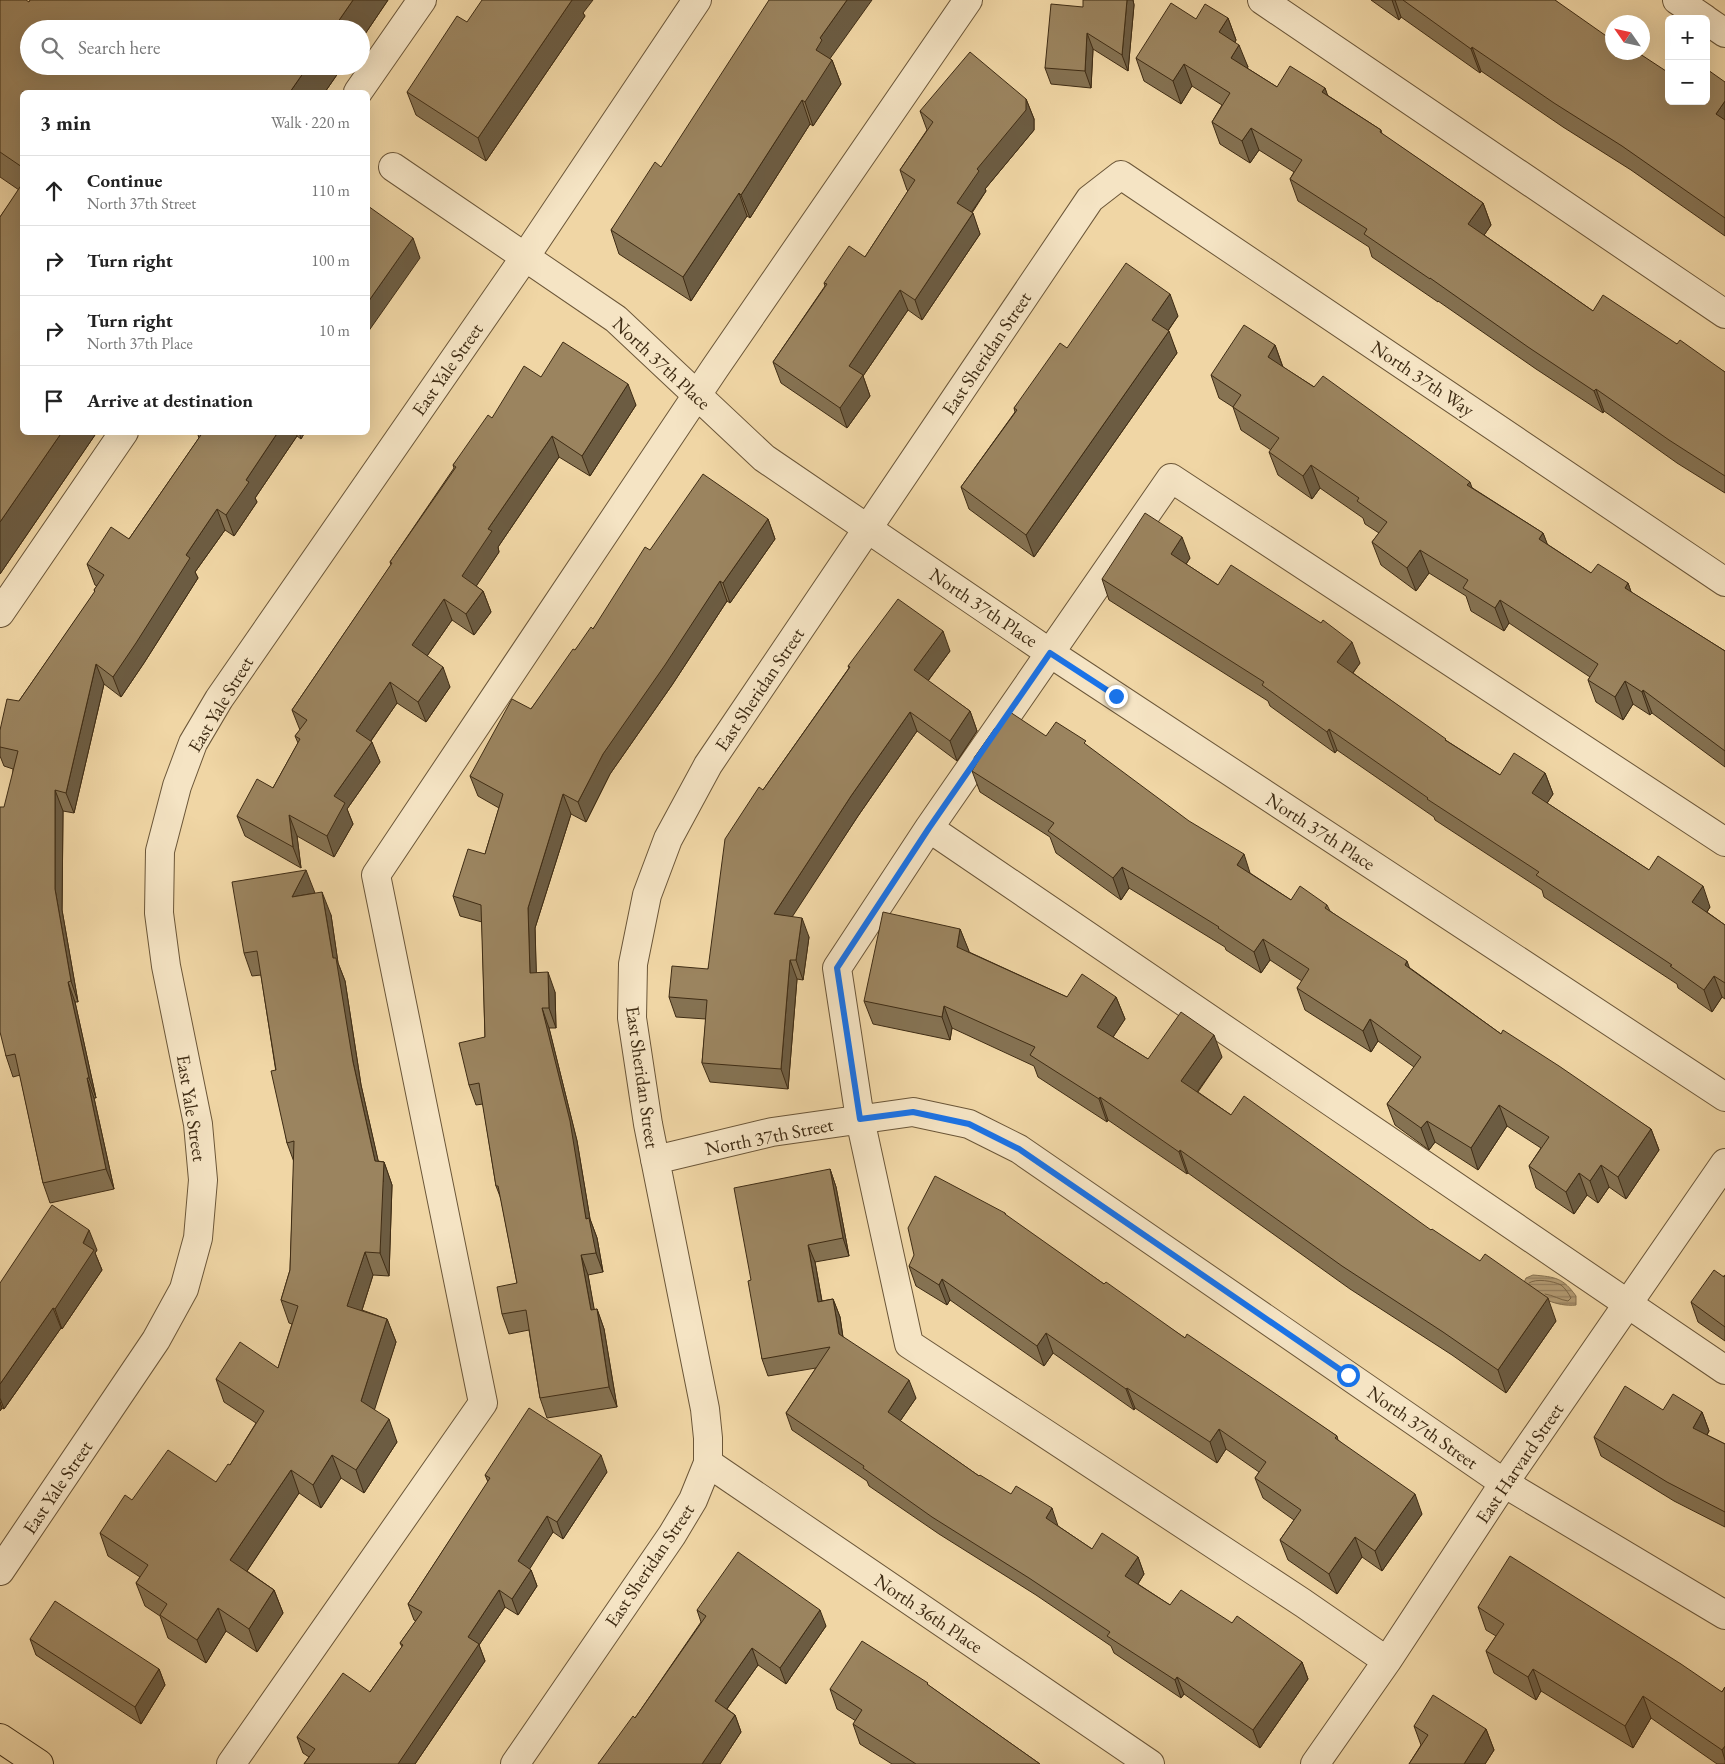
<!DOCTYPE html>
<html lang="en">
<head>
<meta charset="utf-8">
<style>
  :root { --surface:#fff; --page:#f2f2f2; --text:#222; --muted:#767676; --line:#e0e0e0 }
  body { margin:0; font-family:"EB Garamond",serif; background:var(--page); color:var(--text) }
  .controls { position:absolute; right:15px; top:15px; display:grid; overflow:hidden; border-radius:8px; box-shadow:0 5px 20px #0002 }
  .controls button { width:45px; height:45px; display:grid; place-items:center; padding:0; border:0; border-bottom:1px solid var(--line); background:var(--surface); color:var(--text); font:25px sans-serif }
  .compass { position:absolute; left:1605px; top:15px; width:45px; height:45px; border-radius:50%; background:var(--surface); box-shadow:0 5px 20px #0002; rotate:304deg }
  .stop { position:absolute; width:15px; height:15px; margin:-11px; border:4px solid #1a73e8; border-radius:50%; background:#fff }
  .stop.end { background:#1a73e8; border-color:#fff; box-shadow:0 1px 5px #0008 }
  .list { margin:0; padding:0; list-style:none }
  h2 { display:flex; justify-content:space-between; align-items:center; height:65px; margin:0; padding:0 20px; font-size:21px }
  h2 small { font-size:16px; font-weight:400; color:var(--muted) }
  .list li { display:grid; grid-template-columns:32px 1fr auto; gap:15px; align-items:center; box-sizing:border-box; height:70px; padding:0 20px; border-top:1px solid var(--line) }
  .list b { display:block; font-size:19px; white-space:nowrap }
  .list p { margin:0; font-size:16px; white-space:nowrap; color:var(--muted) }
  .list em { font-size:16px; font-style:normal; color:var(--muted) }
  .icon { flex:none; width:28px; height:28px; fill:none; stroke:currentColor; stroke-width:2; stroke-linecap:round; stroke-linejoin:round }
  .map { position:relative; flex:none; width:1725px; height:1764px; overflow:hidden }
  .search { position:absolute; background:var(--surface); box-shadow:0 5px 20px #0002; left:20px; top:20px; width:350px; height:55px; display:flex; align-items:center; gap:12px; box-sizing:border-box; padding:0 18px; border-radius:28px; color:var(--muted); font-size:19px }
  .panel { position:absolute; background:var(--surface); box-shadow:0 5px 20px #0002; left:20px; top:90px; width:350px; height:345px; border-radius:8px }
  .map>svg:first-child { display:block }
</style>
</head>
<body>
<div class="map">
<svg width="1725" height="1764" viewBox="0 0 1725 1764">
  <defs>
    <pattern id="water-rules" width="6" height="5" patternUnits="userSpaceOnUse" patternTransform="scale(1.25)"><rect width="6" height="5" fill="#b49c74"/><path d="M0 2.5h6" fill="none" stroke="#947f5e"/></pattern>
  </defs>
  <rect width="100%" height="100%" fill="#f0d6a5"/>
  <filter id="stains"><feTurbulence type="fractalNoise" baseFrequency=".004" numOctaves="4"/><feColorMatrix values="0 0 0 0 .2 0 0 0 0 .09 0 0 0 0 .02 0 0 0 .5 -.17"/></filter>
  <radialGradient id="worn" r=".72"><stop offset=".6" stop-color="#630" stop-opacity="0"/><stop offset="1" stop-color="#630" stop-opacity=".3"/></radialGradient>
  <!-- water -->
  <path fill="url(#water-rules)" stroke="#856f4e" d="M1533 1275C1556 1277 1563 1278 1576 1296V1305C1556 1307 1539 1297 1522 1287L1526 1278Z"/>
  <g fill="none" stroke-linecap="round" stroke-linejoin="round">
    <!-- shore -->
    <path stroke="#7a6444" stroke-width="1" d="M1529 1283C1536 1278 1553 1281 1561 1285 1565 1288 1569 1294 1571 1298L1568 1301C1560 1300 1553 1295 1545 1294"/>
    <defs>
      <path id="minor" d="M1262 0 1725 314
        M1677 0 1705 19
        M1706 20 1725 33
        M358 92 422 0
        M393 167 616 319 764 458 1050 653 1725 1097
        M0 613 124 432
        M929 828 1725 1370
        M655 1160 772 1132 913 1112 969 1124 1019 1149 1504 1483 1725 1615
        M708 1463 1150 1764
        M0 1571 156 1340 184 1289 198 1238 203 1180 198 1124 166 966 159 913 160 851 177 786 193 743 219 699 525 257 697 0
        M1387 1661 1303 1603 909 1344 860 1119 837 968 929 828 1171 478 1725 842
        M231 1764 483 1403 376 875 715 368 968 0
        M515 1764 672 1535 693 1500 708 1463V1438L705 1409 648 1124 632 1018 633 964 647 895 668 839 708 765 1090 199 1121 175 1725 582
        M1315 1764 1387 1661 1504 1483 1725 1163"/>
      <path id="major" d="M0 1738 39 1764"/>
    </defs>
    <!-- minor casing -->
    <use href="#minor" stroke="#6b5638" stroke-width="30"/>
    <!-- major casing -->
    <use href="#major" stroke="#3f2c14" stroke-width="30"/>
    <!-- minor -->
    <use href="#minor" stroke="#f5e4c4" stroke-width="28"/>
    <!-- major -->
    <use href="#major" stroke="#f0d6a5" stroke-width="28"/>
  </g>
  <!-- wall -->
  <path fill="#857252" stroke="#3f2c14" d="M0 0 29 2 30 0H388L361 40V29L29 66H343L325 92H22V432H97L0 574V217L19 190 0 177Z
    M1127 0H1133L1134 5 1128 71 1093 49 1091 88 1051 84 1045 68 1083 7Z
    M1371 0H1555L1669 101 1725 82V236L1631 170 1563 127 1481 71 1480 73 1401 17 1399 20Z
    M583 13 585 16 486 161 416 115 407 92Z
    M1228 18 1236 40 1235 42 1248 67 1247 68 1277 87 1325 88 1327 95 1381 130 1382 134 1483 203 1491 225 1484 235 1593 311 1677 344 1725 372V493L1677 463 1604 411 1603 413 1536 369 1438 301V302L1372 257 1369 247 1298 201 1290 179 1294 172 1259 150 1250 163 1220 144 1212 122 1222 105 1192 86 1181 104 1144 81 1136 58 1196 19Z
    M830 59 832 60 841 84 813 126 810 124 750 218 747 216 691 301 619 254 611 230 661 167Z
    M1026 99 1034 119V130L985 189 986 191 972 213 980 234 922 320 908 310 863 376 870 396 847 428 781 383 773 362 825 286 824 283 865 257 908 191 907 190 900 170 927 130 920 111Z
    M1178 316 1168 331 1177 353 1034 557 969 509 961 487 1015 412 1014 408 1067 348Z
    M1275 345 1283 367 1543 533 1547 544 1591 573 1628 583 1631 592 1725 651V767L1652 713 1650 715 1633 704 1623 720 1596 702 1588 680 1590 677 1509 623 1504 631 1471 611 1466 596 1429 573 1416 591 1381 565 1372 542 1379 533 1365 524 1363 518 1320 488 1312 499 1278 475 1269 452 1271 450 1241 430 1233 407 1219 398 1211 375Z
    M541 377 636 405 590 476 559 457 498 547 499 552 476 586 483 591 491 612 474 635 452 620 427 656 450 687 426 722 397 703 371 741 380 762 347 809 353 824 334 857 297 836 301 868 245 836 237 816 273 788 298 743 295 736 300 730 292 710 391 565 390 562 454 468 453 465 492 418Z
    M197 432H305L301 439 297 436 255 498 257 502 234 536 225 530 195 572 198 578 144 663 121 697 104 684 74 813 63 811 62 910 78 1002H75L96 1098H94L114 1189 50 1203 43 1183 20 1075 13 1077 6 1056 13 769 4 766 0 756V730L19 701 95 592 94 590 97 586 95 585 87 564 129 539 199 438Z
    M768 519 775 539 730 603 727 601 672 685 610 774 586 822 571 814 535 928 536 973 555 992 556 1028H549L577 1141 590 1219 597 1238 603 1272 588 1275 594 1310 597 1309 604 1329 617 1407 547 1418 540 1398 529 1330 509 1334 502 1314 517 1283 501 1199 496 1186 483 1104 476 1105 469 1085 485 1037 482 922 460 916 453 896 485 854 499 808 478 796 470 776 531 709 575 650 593 629 650 550Z
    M1190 558 1186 564 1218 585 1360 663 1353 673 1447 741 1500 775 1545 773 1553 794 1547 803 1649 870 1710 907 1707 912 1725 925V999L1722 997 1712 1012 1678 988 1677 984 1544 897 1542 890 1435 820 1434 817 1337 750 1335 753 1270 706 1268 701 1109 600 1102 579Z
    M950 651 928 681 970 711 977 731 957 761 917 731 858 816 792 916 809 937 803 980 797 979 788 1089 710 1082 702 1063 706 1019 676 1017 669 997 708 969 763 790 849 668 848 666Z
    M998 730 1087 746 1250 873 1291 900 1327 905 1330 911 1410 968 1501 1034 1651 1129 1659 1150 1626 1199 1609 1187 1598 1203 1587 1195 1574 1214 1536 1188 1529 1166 1541 1148 1507 1126 1478 1170 1435 1142 1429 1150 1395 1125 1387 1104 1414 1067 1378 1041 1371 1052 1305 1010 1297 988 1302 981 1270 960 1261 973 1226 950 1225 947 1129 888 1121 900 1056 853 1050 837 980 792 972 771 976 764 974 758Z
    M314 893 331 915 338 963 345 981 361 1085 378 1161 384 1162 392 1185 389 1276 373 1275 362 1310 387 1319 396 1342 374 1409 397 1442 364 1493 341 1478 321 1508 299 1493 247 1571 274 1590 283 1613 257 1652 226 1631 206 1663 168 1638 160 1616 145 1606 136 1583 140 1577 108 1556 100 1533 132 1500 216 1482 230 1465 256 1423 224 1402 216 1379 278 1368 292 1324 289 1323 281 1300 290 1270 294 1162 287 1143 261 975 252 976 244 953Z
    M960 929 969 952 1067 997H1116L1125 1019 1113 1037 1148 1059 1222 1057 1198 1092 1231 1115 1556 1321 1506 1393 1452 1355 1350 1289 1188 1173 1187 1174 1108 1120 1107 1122 1038 1077 1034 1066 952 1028 950 1040 873 1024 864 1001Z
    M830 1169 836 1187 849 1256 815 1262 822 1301 833 1299 840 1317 843 1337 916 1398 900 1421 979 1476 1058 1526 1092 1549 1138 1557 1144 1574 1138 1584 1170 1605 1232 1623 1302 1662 1308 1679 1260 1748 1184 1694 1181 1698 1114 1653 1111 1646 1036 1595 939 1534 869 1486 867 1481 792 1430 786 1413 816 1368 768 1376 762 1359 751 1280Z
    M1005 1213 1006 1216 1104 1284 1185 1338 1337 1436 1338 1440 1422 1514 1382 1571 1362 1557 1337 1594 1288 1560 1280 1540 1294 1520 1263 1498 1255 1478 1259 1472 1226 1449 1217 1463 1135 1408 1134 1410 1053 1353 1044 1366 950 1300 947 1305 916 1286 909 1266Z
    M97 1250 95 1253 102 1270 62 1329 61 1328 4 1409 2 1408 0 1411V1283Z
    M1725 1275V1341L1698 1322 1691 1302Z
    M1663 1410 1702 1412 1709 1431 1707 1435 1725 1444V1527L1674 1501 1601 1456 1594 1437Z
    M607 1472 563 1539 553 1532 529 1569 531 1570 537 1586 518 1615 505 1607 479 1645 485 1661 415 1764H304L309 1757 303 1753 297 1737 370 1692 402 1647 400 1643 416 1621 414 1620 408 1604 488 1482 485 1475Z
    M1478 1607 1722 1692 1725 1687V1764H1717L1651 1718 1633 1748 1541 1691 1536 1700 1494 1673 1486 1651 1496 1636 1486 1630Z
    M697 1610 826 1626 786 1684 758 1665 727 1709 735 1715 741 1732 720 1764H598L635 1718 701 1622Z
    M30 1639 159 1669 165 1685 141 1724 36 1655Z
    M928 1685 1040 1764H892L860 1744 853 1724 856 1721 837 1709 830 1689Z
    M1414 1726 1486 1729 1494 1750 1485 1764H1409L1421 1745Z"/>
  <!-- shaded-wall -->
  <path fill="#6c5c42" stroke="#3f2c14" d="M353 0H388L361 40V29H333Z
    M572 0H593L583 13 585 16 486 161 478 138Z
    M847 0H872L829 60H832L841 84 813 126 805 102 816 50 820 38Z
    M1127 0H1133L1134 5 1128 71 1122 55Z
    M1392 0H1395L1401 17 1399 20Z
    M1228 18 1236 40 1228 54 1219 32Z
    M1087 33 1093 49 1091 88 1085 71Z
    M1239 45 1248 67 1239 81 1231 58Z
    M1472 47 1481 71 1480 73 1471 49Z
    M1184 64 1192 86 1181 104 1173 81Z
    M308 66H343L325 92H290Z
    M1325 88 1333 110 1322 92Z
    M1026 99 1034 119V130L985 189 986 191 964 223 957 203 977 169Z
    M802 100 810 124 750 218 741 195Z
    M1725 101V138L1716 114Z
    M1251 128 1259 150 1250 163 1242 141Z
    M739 193 747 216 691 301 683 277Z
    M1483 203 1491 225 1476 247 1468 224Z
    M973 213 980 234 922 320 915 300Z
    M413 238 420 258 368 332V302Z
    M900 290 908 310 863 376 870 396 847 428 840 408 849 366Z
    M1170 294 1178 316 1160 342 1152 320Z
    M1169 331 1177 353 1034 557 1026 535Z
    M1275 345 1283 368 1268 357Z
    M628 384 636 405 590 476 582 456Z
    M1596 389 1604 411 1603 413 1594 391Z
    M62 432H97L0 574V522Z
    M278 432H296L297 436 255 498 257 502 234 536 226 515 246 480Z
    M299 432H305L301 439Z
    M552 436 559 457 498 547 499 552 469 597 462 576 488 529Z
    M1311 465 1320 488 1312 499 1303 476Z
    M1470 482 1478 505 1467 485Z
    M217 509 225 530 195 572 198 578 144 663 121 697 113 677 186 555Z
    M768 519 775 539 730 603 723 583Z
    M1543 533 1552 556 1539 539Z
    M1182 537 1190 558 1179 575 1171 554Z
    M1420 550 1429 573 1416 591 1407 568Z
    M720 581 727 601 672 685 610 774 586 822 578 802 603 754Z
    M1628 583 1636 606 1625 588Z
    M483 591 491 612 474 635 466 614Z
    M444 599 452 620 420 666 412 645Z
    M1500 600 1509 623 1504 631 1495 608Z
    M943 631 950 651 921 690 914 670Z
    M1352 642 1360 663 1345 683 1337 662Z
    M96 664 104 684 74 813 66 793Z
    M443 667 450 687 426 722 418 702Z
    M1625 681 1633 704 1623 720 1615 697Z
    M390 682 397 703 363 752 356 731Z
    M1643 690 1652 713 1650 715 1642 692Z
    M970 711 977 731 957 761 950 741Z
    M910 712 917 731 858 816 781 934 774 914 851 796Z
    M1329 729 1337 750 1335 753 1327 732Z
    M372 742 380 762 347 809 353 824 334 857 327 836 334 796Z
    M1545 773 1553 794 1540 814 1532 793Z
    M55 790 63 811 62 910 78 1002 71 981 55 889Z
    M563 794 571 814 535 928 537 993 530 973 528 908Z
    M289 815 297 836 301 868 293 847Z
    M1244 854 1251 876 1237 865Z
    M1122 867 1129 888 1121 900 1113 878Z
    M306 870 315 893 292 897Z
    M1703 886 1710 907 1700 923 1692 902Z
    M322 892 331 915 338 963 345 981 361 1085 383 1182 384 1162 392 1185 389 1276 380 1253 375 1161 353 1062 333 958Z
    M802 918 809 937 803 980 796 960Z
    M960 929 969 951 965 969 957 947Z
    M1263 939 1270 960 1261 973 1254 952Z
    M790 960 797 979 788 1089 781 1069Z
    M1407 961 1415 983 1405 965Z
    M548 972 555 992 556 1028 549 1008Z
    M1714 976 1722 997 1712 1012 1704 990Z
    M68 982 75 1002 96 1098 89 1078Z
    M1116 997 1125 1019 1105 1049 1097 1027Z
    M944 1006 952 1028 950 1040 942 1017Z
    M542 1008 549 1028 577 1141 590 1219 597 1238 603 1272 596 1253 586 1219Z
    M1370 1019 1378 1041 1371 1052 1363 1031Z
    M1214 1035 1222 1057 1189 1103 1181 1081Z
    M87 1078 94 1098 114 1189 106 1169Z
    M1100 1097 1108 1120 1107 1122 1099 1099Z
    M1499 1105 1507 1126 1478 1170 1471 1148Z
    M1427 1121 1435 1142 1429 1150 1421 1128Z
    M1651 1129 1659 1150 1626 1199 1618 1177Z
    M1180 1150 1188 1173 1187 1174 1179 1152Z
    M1601 1165 1609 1187 1598 1203 1590 1181Z
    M830 1169 836 1187 849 1256 843 1238Z
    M1579 1173 1587 1195 1574 1214 1566 1192Z
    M89 1230 97 1250 95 1253 102 1270 62 1329 55 1309Z
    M808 1245 815 1262 825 1319 818 1302Z
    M365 1252 373 1275 356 1329 347 1306Z
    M581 1255 588 1275 598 1330 591 1310Z
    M942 1279 950 1300 947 1305 939 1285Z
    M1548 1298 1556 1321 1506 1393 1498 1370Z
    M833 1299 840 1317 845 1352 839 1334Z
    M53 1308 61 1328 4 1409 0 1398V1384Z
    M597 1309 604 1329 617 1407 609 1387Z
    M387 1319 396 1342 370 1424 361 1401Z
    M1046 1333 1053 1353 1044 1366 1037 1346Z
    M909 1380 916 1398 894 1430 888 1412Z
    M1127 1388 1135 1408 1134 1410 1126 1389Z
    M0 1402 2 1408 0 1411Z
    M1702 1412 1709 1431 1700 1447 1693 1428Z
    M389 1419 397 1442 364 1493 356 1470Z
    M1219 1429 1226 1449 1217 1463 1210 1442Z
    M332 1455 341 1478 321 1508 313 1485Z
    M601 1455 607 1472 563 1539 557 1522Z
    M291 1470 299 1493 239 1583 230 1560Z
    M1415 1494 1422 1514 1382 1571 1375 1551Z
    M1052 1508 1058 1526 1052 1536 1046 1518Z
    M547 1516 553 1532 524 1578 518 1561Z
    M1355 1537 1362 1557 1337 1594 1329 1574Z
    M1138 1557 1144 1574 1132 1593 1125 1576Z
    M531 1570 537 1586 518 1615 512 1599Z
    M274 1590 283 1613 257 1652 249 1629Z
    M499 1590 505 1607 479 1645 485 1661 415 1764H398L468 1637Z
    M218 1608 226 1631 206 1663 197 1640Z
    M820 1610 826 1626 786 1684 780 1668Z
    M752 1648 758 1665 721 1717 715 1701Z
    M1302 1662 1308 1679 1260 1748 1253 1730Z
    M159 1669 165 1685 141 1724 135 1707Z
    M1533 1669 1541 1691 1536 1700 1528 1677Z
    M1177 1677 1184 1694 1181 1698 1175 1680Z
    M1643 1696 1651 1718 1633 1748 1625 1726Z
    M735 1715 741 1732 720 1764H702Z
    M1486 1729 1494 1750 1485 1764H1464Z
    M1725 1746V1760L1722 1750Z"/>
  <!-- building -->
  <path fill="#9b845f" stroke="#3f2c14" d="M0 0H26L29 2 30 0H353L333 29H29V66H308L290 92H22V167L0 152Z
    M482 0H572L478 138 407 92 457 16 467 22Z
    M769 0H847L820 38 822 40 816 50 832 60 805 102 802 100 741 195 739 193 683 277 611 230 655 162 661 167Z
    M1083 0H1127L1122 55 1087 33 1085 71 1045 68 1051 4 1083 7Z
    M1403 0H1555L1612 40V39V52H1637L1669 73V101H1706V73L1708 70 1725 82V101L1716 114 1725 120V218L1622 146 1554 103 1472 47 1471 49Z
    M1171 3 1196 19 1205 4 1228 18 1219 32 1239 45 1231 58 1277 87 1290 66 1325 88 1322 92 1381 130 1380 132 1483 203 1468 224 1593 311 1603 295 1677 344 1680 340 1725 372V476L1669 440 1596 389 1594 391 1528 347 1430 278V279L1364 234 1367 229 1290 179 1302 160 1251 128 1242 141 1212 122 1230 93 1184 64 1173 81 1136 58Z
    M970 52 1026 99V110L977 169 979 171 957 203 973 213 915 300 900 290 849 366 863 375 840 408 773 362 827 284 824 283 849 246 865 257 915 180 900 170 933 122 920 111Z
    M22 184V432H62L0 522V217Z
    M368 206 413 238 368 302Z
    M1126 263 1170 294 1152 320 1169 331 1026 535 961 487 1017 410 1014 408 1060 343 1067 348Z
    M1244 325 1275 345 1268 357 1314 387 1323 376 1470 482 1467 485 1543 533 1539 539 1591 573 1598 564 1628 583 1625 588 1725 651V751L1643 690 1642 692 1625 681 1615 697 1588 680 1598 664 1500 600 1495 608 1463 588 1468 580 1420 550 1407 568 1372 542 1387 522 1357 501 1359 498 1311 465 1303 476 1269 452 1279 438 1233 407 1241 395 1211 375Z
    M563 342 628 384 582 456 552 436 488 529 492 531 462 576 483 591 466 614 444 599 412 645 443 667 418 702 390 682 356 731 372 742 334 796 345 803 327 836 289 815 293 847 237 816 257 779 273 788 300 739 295 736 307 720 292 710 392 563 390 562 456 467 453 465 488 415 492 418 524 366 541 377Z
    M203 432H278L246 480 249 482 226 515 217 509 186 555 190 558 136 643 113 677 96 664 66 793 55 790V889L71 981 68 982 89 1078H87L106 1169 43 1183 15 1054 6 1056 0 1032V807H4L18 751 0 747V730L7 699 19 701 95 591 94 590 104 575 87 564 111 527 129 539Z
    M703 474 768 519 723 583 720 581 665 665 603 754 578 802 563 794 528 908 530 973 548 972 549 1008H542L570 1121 586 1219 589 1218 596 1253 581 1255 591 1310 597 1309 609 1387 540 1398 526 1310 502 1314 497 1287 517 1283 498 1186H496L479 1083 469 1085 459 1043 485 1037 481 905 453 896 468 849 485 854 503 794 470 776 512 699 531 709 573 649 575 650 591 627 593 629 645 547 650 550Z
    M1145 513 1182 537 1171 554 1218 585 1231 565 1321 623 1323 620 1352 642 1337 662 1446 739 1445 740 1500 775 1514 753 1545 773 1532 793 1649 870 1658 856 1703 886 1692 902 1725 925V983L1714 976 1704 990 1670 966 1672 965 1536 875 1539 872 1427 799 1428 798 1329 729 1327 732 1262 685 1264 682 1102 579Z
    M898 599 943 631 914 670 970 711 950 741 910 712 851 796 774 914 802 918 796 960H790L781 1069 702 1063 707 1000 669 997 672 966 708 969 725 839 759 787 763 790 850 667 848 666Z
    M1010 712 1046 736 1056 722 1086 741 1084 743 1189 821 1244 854 1237 865 1291 900 1300 886 1327 905 1325 908 1407 961 1405 965 1501 1034 1503 1030 1559 1066 1651 1129 1618 1177 1601 1165 1590 1181 1579 1173 1566 1192 1529 1166 1549 1137 1499 1105 1471 1148 1427 1121 1421 1128 1387 1104 1421 1057 1370 1019 1363 1031 1297 988 1309 969 1263 939 1254 952 1218 928 1219 927 1122 867 1113 878 1048 831 1054 823 972 771 978 761 974 758 995 728 998 730Z
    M306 870 292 897 322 892 333 958H336L353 1062 375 1161 384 1162 380 1253 365 1252 347 1306 387 1319 361 1401 389 1419 356 1470 332 1455 313 1485 291 1470 230 1560 274 1590 249 1629 218 1608 197 1640 160 1615 167 1604 136 1583 148 1565 100 1533 125 1495 132 1500 168 1450 216 1482 228 1464 230 1465 264 1411 216 1379 240 1342 278 1368 298 1306 281 1300 290 1270 294 1141 287 1143 271 1071 276 1070 257 951 244 953 232 882Z
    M883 912 960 929 957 947 1067 997 1082 974 1116 997 1097 1027 1148 1059 1181 1012 1214 1035 1181 1081 1231 1115 1244 1096 1431 1230 1432 1229 1480 1261 1485 1254 1548 1298 1498 1370 1443 1332 1342 1266 1180 1150 1179 1152 1100 1097 1099 1099 1030 1055 1035 1047 944 1006 942 1017 864 1001Z
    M830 1169 843 1238 808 1245 818 1302 833 1299 839 1334 909 1380 888 1412 979 1476 980 1475 1011 1494 1016 1486 1052 1508 1046 1518 1092 1549 1102 1533 1138 1557 1125 1576 1170 1605 1181 1590 1232 1623 1237 1616 1302 1662 1253 1730 1177 1677 1175 1680 1107 1636 1110 1632 1029 1578 932 1517 863 1468 864 1466 786 1413 830 1347 762 1359 748 1281 751 1280 734 1188Z
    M935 1176 1005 1213V1214L1104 1284 1106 1282 1185 1338 1187 1334 1267 1388 1337 1436 1335 1438 1415 1494 1375 1551 1355 1537 1329 1574 1280 1540 1301 1510 1255 1478 1266 1462 1219 1429 1210 1442 1127 1388 1126 1389 1046 1333 1037 1346 942 1279 939 1285 909 1266 914 1255 908 1228Z
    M52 1205 89 1230 83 1243 94 1250 55 1309 53 1308 0 1384V1283Z
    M1714 1270 1724 1277 1725 1275V1327L1691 1302Z
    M1625 1386 1663 1410 1673 1394 1702 1412 1693 1428 1725 1444V1512L1667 1482 1594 1437Z
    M529 1408 601 1455 557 1522 547 1516 518 1561 531 1570 512 1599 499 1590 468 1637 479 1644 398 1764H304L315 1749 297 1737 343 1673 370 1692 403 1645 400 1643 422 1612 408 1604 490 1478 485 1475Z
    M738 1552 820 1610 780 1668 752 1648 715 1701 735 1715 702 1764H598L633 1716 635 1718 706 1616 697 1610Z
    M1510 1556 1681 1664 1722 1692 1725 1687V1746L1722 1750 1643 1696 1625 1726 1533 1669 1528 1677 1486 1651 1504 1624 1478 1607Z
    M55 1601 159 1669 135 1707 30 1639Z
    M862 1641 928 1683 927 1684 1040 1764H916L853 1724 862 1710 830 1689Z
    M1433 1695 1486 1729 1464 1764H1409L1428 1735 1414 1726Z"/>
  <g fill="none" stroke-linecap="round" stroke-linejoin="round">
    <!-- route -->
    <path stroke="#1a73e8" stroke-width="6" d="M1116 696 1050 653 929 828 837 968 860 1119 913 1112 969 1124 1019 1149 1348 1375"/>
  </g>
  <g text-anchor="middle" stroke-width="4.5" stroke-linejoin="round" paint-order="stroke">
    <!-- street labels -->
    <g font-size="19" fill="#3f2c14" stroke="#f5e4c4">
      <text transform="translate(986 353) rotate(-56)" y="7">East Sheridan Street</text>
      <text transform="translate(662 363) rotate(43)" y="7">North 37th Place</text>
      <text transform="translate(447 369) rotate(-55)" y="7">East Yale Street</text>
      <text transform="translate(1423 378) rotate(34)" y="7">North 37th Way</text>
      <text transform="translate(984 607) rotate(34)" y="7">North 37th Place</text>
      <text transform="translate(759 689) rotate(-56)" y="7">East Sheridan Street</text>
      <text transform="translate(220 704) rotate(-59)" y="7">East Yale Street</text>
      <text transform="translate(1321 831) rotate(33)" y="7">North 37th Place</text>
      <text transform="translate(643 1077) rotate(82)" y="7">East Sheridan Street</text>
      <text transform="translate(192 1108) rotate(81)" y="7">East Yale Street</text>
      <text transform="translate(769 1136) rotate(-11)" y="7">North 37th Street</text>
      <text transform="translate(1423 1427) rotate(35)" y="7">North 37th Street</text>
      <text transform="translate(1519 1463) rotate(-56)" y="7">East Harvard Street</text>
      <text transform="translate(57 1487) rotate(-56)" y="7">East Yale Street</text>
      <text transform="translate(649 1565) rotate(-56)" y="7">East Sheridan Street</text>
      <text transform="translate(929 1613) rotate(34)" y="7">North 36th Place</text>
    </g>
  </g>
  <rect width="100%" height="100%" filter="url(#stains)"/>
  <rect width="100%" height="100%" fill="url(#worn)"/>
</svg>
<div class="controls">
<button>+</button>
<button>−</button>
</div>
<svg class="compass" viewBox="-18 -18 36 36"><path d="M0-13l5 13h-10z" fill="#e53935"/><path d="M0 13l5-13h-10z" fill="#767676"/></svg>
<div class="stop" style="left:1348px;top:1375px"></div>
<div class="stop end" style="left:1116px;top:696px"></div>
<div class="search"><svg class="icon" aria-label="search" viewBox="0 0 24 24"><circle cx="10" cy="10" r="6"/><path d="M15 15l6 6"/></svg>Search here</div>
<section class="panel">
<h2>3 min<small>Walk · 220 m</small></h2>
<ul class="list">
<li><svg class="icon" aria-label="ahead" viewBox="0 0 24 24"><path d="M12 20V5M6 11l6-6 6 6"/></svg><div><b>Continue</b><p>North 37th Street</p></div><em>110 m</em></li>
<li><svg class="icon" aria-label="right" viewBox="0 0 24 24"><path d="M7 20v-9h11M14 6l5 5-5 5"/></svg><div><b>Turn right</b></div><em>100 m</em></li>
<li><svg class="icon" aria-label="right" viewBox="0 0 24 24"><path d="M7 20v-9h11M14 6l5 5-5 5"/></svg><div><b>Turn right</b><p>North 37th Place</p></div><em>10 m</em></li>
<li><svg class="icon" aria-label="arrive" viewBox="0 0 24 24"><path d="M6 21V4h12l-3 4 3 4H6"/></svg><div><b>Arrive at destination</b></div></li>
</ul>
</section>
</div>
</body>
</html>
